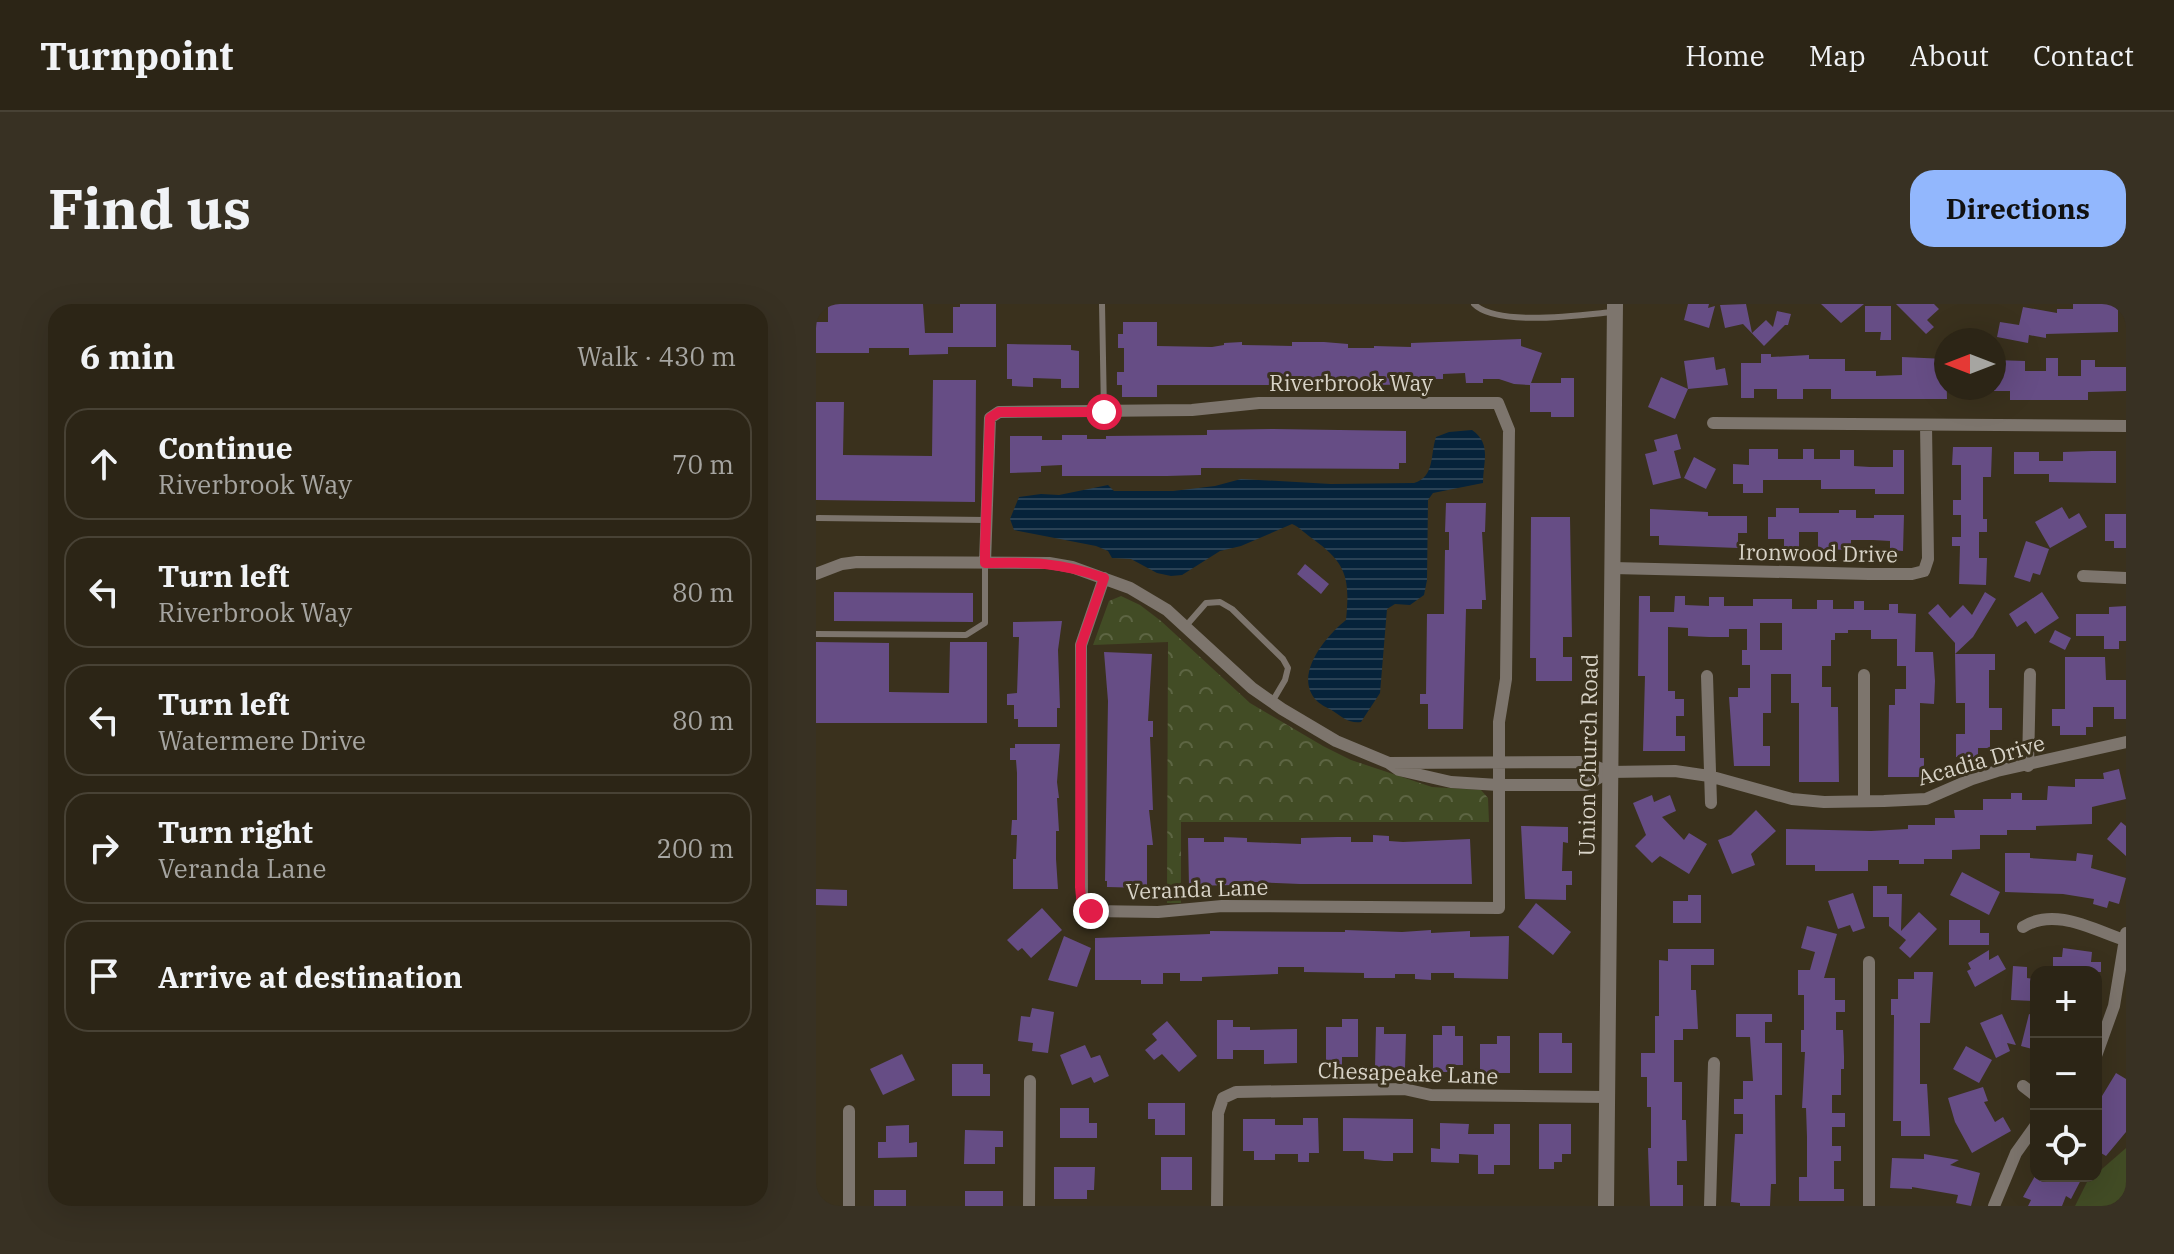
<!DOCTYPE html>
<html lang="en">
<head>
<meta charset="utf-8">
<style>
  :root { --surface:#2c2516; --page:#383123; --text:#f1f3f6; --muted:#a6a5a1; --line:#484235; --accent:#92b7fd }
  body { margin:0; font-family:"IBM Plex Serif",serif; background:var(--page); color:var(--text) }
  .controls { position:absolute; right:24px; bottom:24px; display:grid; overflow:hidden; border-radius:16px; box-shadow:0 8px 32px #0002 }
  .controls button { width:72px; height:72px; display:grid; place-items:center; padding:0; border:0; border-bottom:2px solid var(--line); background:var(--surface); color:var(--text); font:40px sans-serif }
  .compass { position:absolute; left:1118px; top:24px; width:72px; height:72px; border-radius:50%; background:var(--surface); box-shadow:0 8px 32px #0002; rotate:270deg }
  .stop { position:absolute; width:24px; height:24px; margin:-18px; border:6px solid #e11d48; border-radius:50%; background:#fff }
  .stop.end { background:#e11d48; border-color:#fff; box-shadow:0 2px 8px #0008 }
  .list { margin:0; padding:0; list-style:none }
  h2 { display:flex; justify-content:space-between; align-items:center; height:104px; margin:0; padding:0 32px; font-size:34px }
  h2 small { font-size:26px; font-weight:400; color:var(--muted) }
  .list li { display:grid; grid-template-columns:52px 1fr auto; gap:24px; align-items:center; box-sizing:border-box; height:112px; margin:0 16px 16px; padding:0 16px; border:2px solid var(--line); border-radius:24px }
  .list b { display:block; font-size:30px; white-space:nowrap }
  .list p { margin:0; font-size:26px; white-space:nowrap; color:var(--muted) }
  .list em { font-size:26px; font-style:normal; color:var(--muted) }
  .icon { flex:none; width:44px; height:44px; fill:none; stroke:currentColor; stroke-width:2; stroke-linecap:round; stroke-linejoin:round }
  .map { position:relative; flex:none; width:1310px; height:902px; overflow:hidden; border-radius:24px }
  header { display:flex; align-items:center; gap:48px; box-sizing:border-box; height:112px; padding:0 40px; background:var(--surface); border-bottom:2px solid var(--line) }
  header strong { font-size:38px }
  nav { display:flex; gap:44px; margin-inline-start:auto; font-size:28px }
  .intro { display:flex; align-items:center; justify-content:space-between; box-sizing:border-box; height:192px; padding:0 48px }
  h1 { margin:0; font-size:56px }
  .button { padding:20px 36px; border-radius:24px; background:var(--accent); color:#111; font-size:28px; font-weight:700 }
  main { display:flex; gap:48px; padding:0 48px }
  aside { flex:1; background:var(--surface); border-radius:24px; box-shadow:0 8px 32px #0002 }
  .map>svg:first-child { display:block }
</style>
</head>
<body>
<header>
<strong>Turnpoint</strong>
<nav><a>Home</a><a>Map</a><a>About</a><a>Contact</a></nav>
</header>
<div class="intro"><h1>Find us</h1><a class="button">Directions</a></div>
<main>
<aside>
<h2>6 min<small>Walk · 430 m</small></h2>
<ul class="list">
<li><svg class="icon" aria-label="ahead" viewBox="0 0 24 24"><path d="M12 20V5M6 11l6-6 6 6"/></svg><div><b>Continue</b><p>Riverbrook Way</p></div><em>70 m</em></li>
<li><svg class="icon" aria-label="left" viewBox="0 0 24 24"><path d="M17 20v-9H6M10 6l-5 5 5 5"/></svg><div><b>Turn left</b><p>Riverbrook Way</p></div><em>80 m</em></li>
<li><svg class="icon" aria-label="left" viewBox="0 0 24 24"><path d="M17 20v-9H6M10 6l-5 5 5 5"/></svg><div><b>Turn left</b><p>Watermere Drive</p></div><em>80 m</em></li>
<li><svg class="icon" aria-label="right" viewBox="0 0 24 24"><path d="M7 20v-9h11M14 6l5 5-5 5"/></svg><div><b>Turn right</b><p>Veranda Lane</p></div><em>200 m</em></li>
<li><svg class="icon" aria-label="arrive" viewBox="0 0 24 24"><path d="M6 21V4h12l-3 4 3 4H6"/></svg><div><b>Arrive at destination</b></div></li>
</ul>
</aside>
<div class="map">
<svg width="1310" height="902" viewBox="0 0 1310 902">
  <defs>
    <pattern id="park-crowns" width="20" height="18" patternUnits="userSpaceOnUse" patternTransform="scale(2)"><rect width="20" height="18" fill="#424c25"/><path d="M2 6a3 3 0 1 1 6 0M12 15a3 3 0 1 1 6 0" fill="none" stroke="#5d6543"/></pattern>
    <pattern id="water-rules" width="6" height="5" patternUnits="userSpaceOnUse" patternTransform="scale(2)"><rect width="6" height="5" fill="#06233a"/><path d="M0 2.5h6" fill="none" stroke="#2a4255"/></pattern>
  </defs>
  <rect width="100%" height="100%" fill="#3a311d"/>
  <!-- grass -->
  <path fill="#424c25" d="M1310 844V902H1259L1271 878Z"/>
  <!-- park -->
  <path fill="url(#park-crowns)" d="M305 292 324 301 345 317 434 399 507 442 535 456 616 483 665 486 672 494 673 518H365V599H351L352 338 277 341 293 297Z"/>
  <!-- water -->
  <path fill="url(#water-rules)" d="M656 126C676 140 667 158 667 179L617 189 612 196 611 276 608 291 594 301 579 300 571 305 564 389 545 418C534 420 526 413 517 407 512 404 505 401 501 397 476 372 510 332 530 316 534 274 531 260 497 235 489 230 485 224 476 220L425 242 404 247 366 271 355 272 341 269 315 255 296 254 292 247 280 242 198 226 194 215 203 193 225 190 243 191 292 181 298 187H357L399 182 425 175 515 180 598 179C619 173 614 151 620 133L633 128Z"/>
  <!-- building -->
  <path fill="#664d85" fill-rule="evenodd" d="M12 0H107L109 29H137V3H144V0H180V43H132V50L93 51V44H53V49H0V18H12Z
    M872 0H893L892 4 899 2 893 24 868 16Z
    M930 0 936 29 950 16 957 23 961 7 975 10 972 21H969L948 42 927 20 909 24 904 1Z
    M1005 0H1048L1025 19Z
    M1080 0H1118L1123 5 1111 16 1118 23 1110 30Z
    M1257 0H1302V28L1230 30V34L1213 31 1212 39 1181 33 1184 18 1203 21 1207 3 1241 9V5H1257Z
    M1049 2H1075V36H1064L1065 28H1049Z
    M307 18H341V42L396 43 408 41V39L426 38V41L476 42V38H508L532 40V44H558V42L595 43V39L705 35V42L726 49 715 79H745V74H758V113H735V108H714V81L698 80 683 75H667V79H650L649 69 627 70V75H612V80L560 81V77H531V80L491 81V78L467 79V81H341V93H306V81H301V68H308V44H302V30H307Z
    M191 40 255 41V46L263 47V84H245V75L217 74V83L196 82V75H191Z
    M945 50H955V53L993 51V55H1029V67H1060V72L1086 71V53L1130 55 1131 95H1015V85H987V95H961V85H938V94H925V59H945Z
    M898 53 900 66 909 64 912 81 872 85 859 115 832 103 845 73 872 85 868 57Z
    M1230 54H1242V72H1265V56H1279V63H1310V87L1272 88V96H1194V87H1178V56L1209 57V67H1230Z
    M117 76H160L159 198 0 196V98H28L27 151 116 152Z
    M457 125 590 127V159H583V165L385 164V171L351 172H246V161L225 162V168L194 169V132H226V136H246V131H271V135H290V132L391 131V126Z
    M861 130 865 145 858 147 865 174 837 181 829 150 841 147 838 136Z
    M1137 143H1176L1175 173H1167V215H1171V228H1163V254H1171L1170 281 1143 280 1144 242H1136V233H1145V211H1137V196H1145V161H1136Z
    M933 145H962V155H987V145H998V155H1024V146H1038V162L1054 163H1077V146H1088V190H1059V185H1005V176H947V189H927V180H917V160L933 161Z
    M1276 147H1300V179L1233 178V170H1198V148H1223V157H1247V148Z
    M878 153 900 165 890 185 868 174Z
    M630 199H670L669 228H666L670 296H666V305H650L647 425H612V400H604V390H610L611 310H628L629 246H633V228H629Z
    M1246 203 1253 215 1263 209 1271 223 1234 244 1219 218Z
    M960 204H983V209H1023V206H1040V214H1058V211H1088L1087 247 1074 246V237L1057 236H1035V246L1002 245V228H983V244H968V235H952V213H960Z
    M834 205 892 208V212H931V229H922V244L843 241V232H834Z
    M1289 210H1310V244H1298V237H1289Z
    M715 213H754L756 333H747V353H756V377H720V354H714Z
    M1210 237 1233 245 1224 271 1217 269 1214 278 1198 273Z
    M489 260 513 280 505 290 481 270Z
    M18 288 157 289V318L18 317Z
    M1169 288 1180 295 1157 333 1139 350V339L1112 309 1122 300 1134 314 1147 301 1156 311Z
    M1226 288 1243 314 1219 330 1210 317 1201 323 1193 310Z
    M823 292H834V308H858L859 292H869V301L893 302V293H908V302H937V295H976V305H1001V296H1017V305H1038V297H1048V306H1073V300H1082V309L1100 310 1099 348H1117L1119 377 1118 400 1104 399V454H1108V473H1072L1073 401H1079V385H1090V362H1081V335H1055V326H1032V329H1019V336H1015V362H1006V383H1015V403H1022L1023 478H983V399H975V370H955V409H947V442H954V462H918L913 393H922V384H934V361H926V346H931V325H913V333H893L872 332V324L852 323V387H859V395H868V412H860V432H869V447H827L829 372H822ZM944 319H966V346H944Z
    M1310 302V337H1303V345H1288V332H1260V310H1293V303Z
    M246 317 242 346 244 404H241V423H202V415H198V401H191V390L201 389 203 333H197V318Z
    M1239 326 1255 334 1249 346 1233 338Z
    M0 338 73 339V388L133 389 134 338H171V419H0Z
    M288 348 336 350 332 417H337V433H334L337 506H333L337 541H331V584L291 583V577H289L292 397Z
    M1139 350H1179V366H1173V404H1186V426H1174V444H1162V453H1140V430H1149V399H1140Z
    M1249 353H1289L1290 376H1310V415H1298V403H1277V423H1270V431H1244V422H1236V405H1249Z
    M199 440H244L241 478 243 494H241L243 527H240V555L242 585H197V555H200L201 531H195L196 516H201V469L200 456H194V444H199Z
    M1303 465 1310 495 1276 503V520L1220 522V526H1191V531H1164V545L1136 546V555H1108V560H1083V556H1052V567H999V561H970V525L1055 527 1092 525V521H1119V514H1139L1138 506H1167V495H1195V489H1206V496H1231L1232 482 1259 483V475H1288L1287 469Z
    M836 491 838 498 854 491 860 507 846 513 868 536 873 529 891 540 873 570 844 552 836 559 819 542 830 531 817 499Z
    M940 506 960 527 935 550 939 561 916 570 902 536 915 531Z
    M1305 518 1310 522V552L1291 535Z
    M705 522 752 523V539L747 538 746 567H756V581H750V596L709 595Z
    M557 531 573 532V537L587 538 654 535 656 580H484L418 577V581L373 582 372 534H388V538H408V533L431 534V538L485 540V534L521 533H535V538H557Z
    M1189 549H1214V554L1260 557 1261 549 1277 551 1275 564 1310 574 1303 600 1293 597 1291 604 1277 600 1278 595 1247 590 1189 588Z
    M1146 568 1184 588 1173 611 1134 591Z
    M1057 582H1071V590H1086L1085 627 1103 608 1121 625 1094 654 1083 644 1090 636 1073 622V613H1057Z
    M0 585 31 586V602L0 601Z
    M1037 589 1049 624 1037 628 1034 621 1022 625 1012 597Z
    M872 591H885V619H857V597H872Z
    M720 599 755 628 737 651 702 623Z
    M226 604 246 626 215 654 206 644 202 647 191 636Z
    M1133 616H1164V629H1173V641H1133Z
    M991 622 1021 630 1008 674H1019V696H1029V708H1020V726H1027L1028 752V765H1025V791H1016V809H1029V823H1016V842H1025V857H1018V885H1028V897H983V873H991V833L990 804H986L989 748H985V726H988V691H982V666H994L999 648 985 644Z
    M529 626 586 628 615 626V629L654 627V633L693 632 692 675 638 674V669H615V676L599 675V670H579V674H548V669L488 668V663H462V670L386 673V677H364V669H347V680H325V676H279V634L394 630V627L529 628Z
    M248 632 275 644 261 683 232 676Z
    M1247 644 1276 648 1275 658H1285V668H1237V653H1246Z
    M852 645H898V661H875V686H880L882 725H867V736H858V778H866V816H870L871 857H861V881H867V902H834L832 844H835V803H831V773H825V749H839V712H843V656L852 657Z
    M1173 646V656L1182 651 1190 665 1159 683 1151 667 1155 665 1152 659Z
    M1197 662 1211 663V674L1219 675 1218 697 1195 696Z
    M1098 668H1117L1114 719H1104V780H1111L1114 832H1085V817H1077L1078 711H1075V695H1082V675H1098Z
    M216 704 238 708 232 749 216 747 217 739 202 737 205 712 214 713Z
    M920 710H956V718H949V739H966V791H959L960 880H955L954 902H924V899L915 898 919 830H927V810H918V795H927V777H937L934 733H920Z
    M1186 710 1200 741 1191 739 1194 747 1180 754 1164 719Z
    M1213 710 1220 712V746L1205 742Z
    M526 715H542V753H526V763H510V723H526Z
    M401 716H417V723H434V726L481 725V759L448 760V746H417V755H401Z
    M351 717 381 752 363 768 346 750 338 756 329 746 341 736 336 730Z
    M626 722H639V732H647V761H633V768H617V731H626Z
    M560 723H568V730H590L589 764 559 763Z
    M723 729H746V739H756V769H723Z
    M681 732H694V769H664V740H681Z
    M269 741 275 754 284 751 293 772 278 779 275 773 256 781 244 751Z
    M1150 742 1176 756 1163 779 1137 765Z
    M86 750 99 776 67 791 54 765Z
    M136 760H167V770H174V792H136Z
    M1300 769 1310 775V828L1290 852 1285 849 1280 858V798L1285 791 1286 792Z
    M1167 783 1172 797 1168 798 1179 818 1187 813 1195 827 1156 849 1139 818 1132 794Z
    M332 799H369V831H339V815H332Z
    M244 804H273V819H281V834H244Z
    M487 814H502L503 849H493V858H482V850H459V856H438V847H427V815H459V821H487Z
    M527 814 597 815V849H577V857H568L548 855V847H527Z
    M624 819 653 820 652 830H678V820H694V861H678V870H662V851L643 850V859L615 858V844L624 845Z
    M723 820H755V850H746V858H738V865H723Z
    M93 821V839L101 838V853L62 854V838H70V822Z
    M149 826 187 827V843H179V860H148Z
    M1108 850 1143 856 1134 861 1164 869 1155 902 1140 899 1142 891 1096 883V885L1074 884 1076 854 1108 855Z
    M345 853H376V886H345Z
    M238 863H279L278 886H271V895H238Z
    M1219 872H1267L1255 895 1250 892 1246 902H1212L1215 896 1207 893Z
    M58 886H90V902H58Z
    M149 887H187V902H149Z"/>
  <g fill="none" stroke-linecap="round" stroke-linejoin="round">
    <!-- service -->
    <path stroke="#7d756d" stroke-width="6" d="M286 0 288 108
      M658 0C680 23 765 11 796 8
      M2 214 170 216
      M369 323 390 299 404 298 416 305 467 355 472 364 469 376 456 398
      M0 330 150 331 169 319V259"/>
    <!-- minor -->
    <path stroke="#7d756d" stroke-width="12" d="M897 119 1310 122
      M169 259 174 114 183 108 376 106 443 99H682L693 126 690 375 683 418V604L406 602 342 608 275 607 266 602 265 341 288 274
      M797 264 1053 270H1096L1108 267 1112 255 1110 121
      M0 270 26 260 41 258 233 259 256 263 314 284 351 306 436 384 466 405 520 437 573 459 583 466 635 478 682 481H770L793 468
      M1267 272 1310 274
      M891 372 895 499
      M573 459 769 458 793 468 859 467 893 472 976 495 1008 498 1068 497 1110 495 1156 475 1181 467 1310 438
      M1212 462 1214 370
      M1048 497V371
      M1207 623C1238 603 1276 625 1308 636
      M1280 752 1298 702 1310 629
      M1207 782 1220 792
      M33 807V902
      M213 902 214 777
      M401 902 402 809 407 794 420 788 588 785 615 791 790 793
      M894 902 898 759
      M1053 902V658
      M1178 902 1200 849 1220 821"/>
    <!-- tertiary -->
    <path stroke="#7d756d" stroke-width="16" d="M790 902 799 0"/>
  </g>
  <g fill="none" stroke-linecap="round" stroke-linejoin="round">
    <!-- route -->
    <path stroke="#e11d48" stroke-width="10" d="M275 607 266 602 264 583 265 341 288 274C244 258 215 258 169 259V243L174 114 183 108H288"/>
  </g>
  <g text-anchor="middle" stroke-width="6" stroke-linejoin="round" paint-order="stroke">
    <!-- street labels -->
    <g font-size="22" fill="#d8d3c7" stroke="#3a311d">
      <text x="535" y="87">Riverbrook Way</text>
      <text transform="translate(1002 249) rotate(1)" y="8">Ironwood Drive</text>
      <text transform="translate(772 451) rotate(-89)" y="8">Union Church Road</text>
      <text transform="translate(1165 456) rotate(-16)" y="8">Acadia Drive</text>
      <text transform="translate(381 585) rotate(-2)" y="8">Veranda Lane</text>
      <text transform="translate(592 769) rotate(2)" y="8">Chesapeake Lane</text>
    </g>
  </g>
</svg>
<div class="controls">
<button>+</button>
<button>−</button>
<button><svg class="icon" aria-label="locate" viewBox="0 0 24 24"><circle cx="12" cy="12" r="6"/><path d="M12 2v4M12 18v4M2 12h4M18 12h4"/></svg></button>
</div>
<svg class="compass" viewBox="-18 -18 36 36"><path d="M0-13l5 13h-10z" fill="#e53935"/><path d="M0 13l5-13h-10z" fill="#a6a5a1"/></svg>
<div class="stop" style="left:288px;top:108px"></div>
<div class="stop end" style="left:275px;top:607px"></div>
</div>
</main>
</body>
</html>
